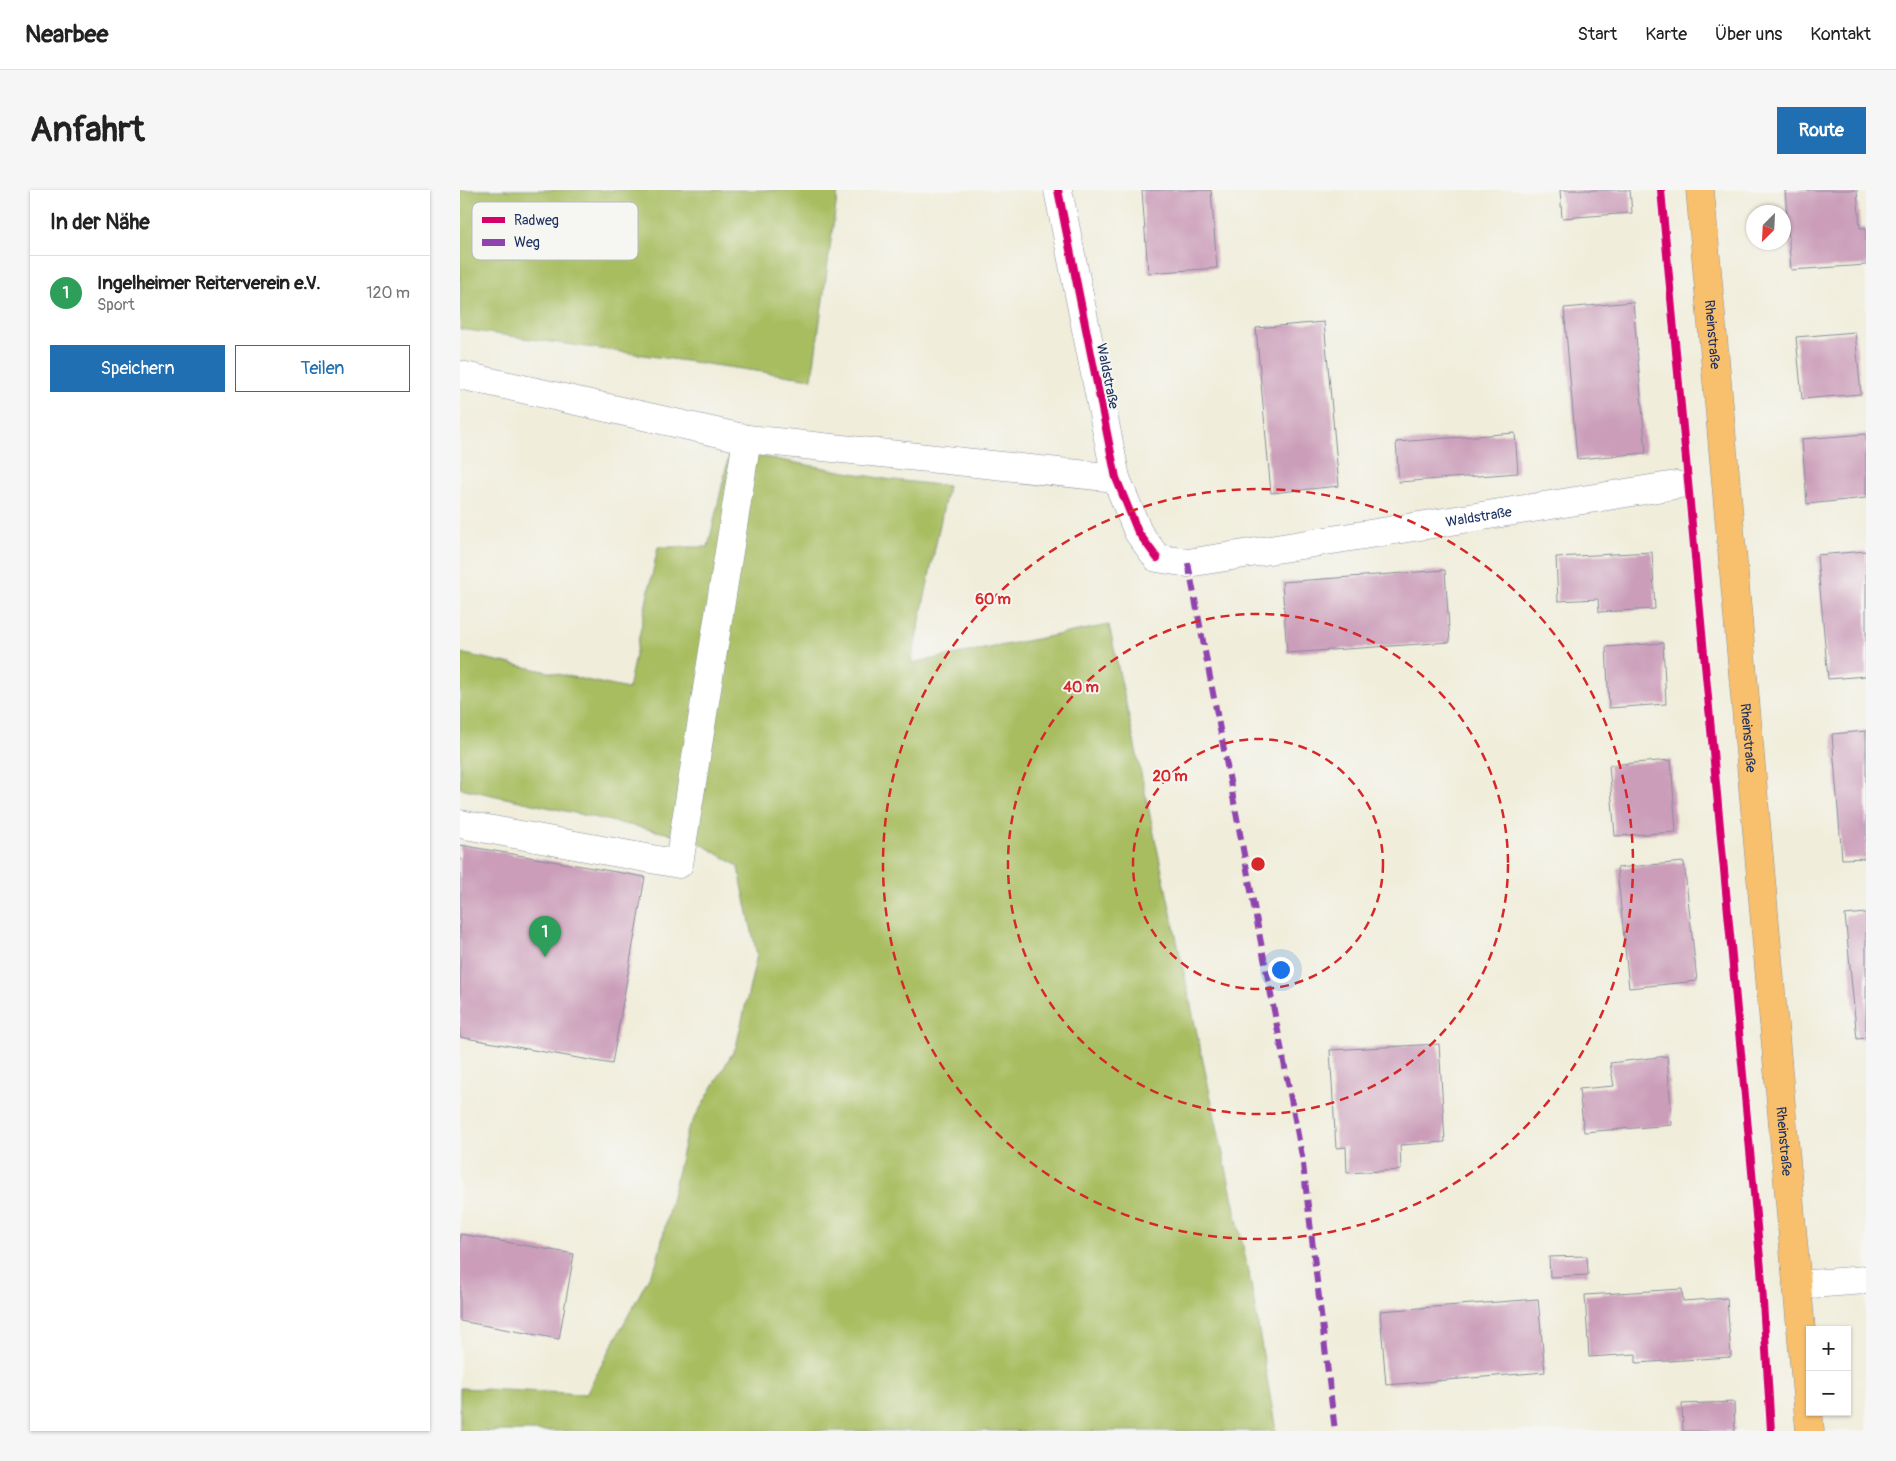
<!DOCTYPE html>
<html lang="de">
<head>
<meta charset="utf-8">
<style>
  :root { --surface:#fff; --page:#f6f6f6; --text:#222; --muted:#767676; --line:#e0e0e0; --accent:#1f6fb2 }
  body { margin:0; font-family:Pangolin,sans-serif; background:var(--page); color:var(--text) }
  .controls { position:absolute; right:15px; bottom:15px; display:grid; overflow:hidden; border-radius:0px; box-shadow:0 1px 4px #0004 }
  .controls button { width:45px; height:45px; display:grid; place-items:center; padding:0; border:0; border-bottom:1px solid var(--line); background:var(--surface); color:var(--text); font:25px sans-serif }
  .compass { position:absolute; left:1286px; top:15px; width:45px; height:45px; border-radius:50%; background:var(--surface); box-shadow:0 1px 4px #0004; rotate:204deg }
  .you { position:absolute; left:820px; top:779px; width:18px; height:18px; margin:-12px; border:4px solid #fff; border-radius:50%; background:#1a73e8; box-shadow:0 0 0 8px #1a73e833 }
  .badge { display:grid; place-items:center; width:32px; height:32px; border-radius:50%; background:var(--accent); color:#fff; font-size:16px; font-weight:700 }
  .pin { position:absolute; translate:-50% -41px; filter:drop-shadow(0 1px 2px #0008) }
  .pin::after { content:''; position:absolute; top:26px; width:18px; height:15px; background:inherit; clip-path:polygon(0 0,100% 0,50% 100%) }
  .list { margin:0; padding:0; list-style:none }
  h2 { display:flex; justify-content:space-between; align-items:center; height:65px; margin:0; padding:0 20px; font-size:21px }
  h2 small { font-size:16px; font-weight:400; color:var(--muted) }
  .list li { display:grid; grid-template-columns:32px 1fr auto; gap:15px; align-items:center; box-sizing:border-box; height:75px; padding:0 20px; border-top:1px solid var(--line) }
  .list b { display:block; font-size:19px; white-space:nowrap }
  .list p { margin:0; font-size:16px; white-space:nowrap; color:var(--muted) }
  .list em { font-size:16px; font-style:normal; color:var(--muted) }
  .actions { display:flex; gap:10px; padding:15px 20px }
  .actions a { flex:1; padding:11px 0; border:1px solid var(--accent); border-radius:0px; text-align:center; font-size:18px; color:var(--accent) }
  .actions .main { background:var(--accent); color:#fff }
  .map { position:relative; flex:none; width:1406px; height:1241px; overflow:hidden; border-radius:0px }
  header { display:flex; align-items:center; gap:30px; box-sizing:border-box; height:70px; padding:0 25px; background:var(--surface); border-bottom:1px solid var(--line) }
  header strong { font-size:24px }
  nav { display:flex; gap:28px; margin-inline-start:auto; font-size:18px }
  .intro { display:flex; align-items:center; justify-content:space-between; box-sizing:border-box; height:120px; padding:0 30px }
  h1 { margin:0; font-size:35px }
  .button { padding:12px 22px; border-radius:0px; background:var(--accent); color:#fff; font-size:18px; font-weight:700 }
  main { display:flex; gap:30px; padding:0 30px }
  aside { flex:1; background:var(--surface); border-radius:0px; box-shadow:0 1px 4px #0004 }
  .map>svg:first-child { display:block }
</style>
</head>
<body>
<header>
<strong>Nearbee</strong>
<nav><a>Start</a><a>Karte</a><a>Über uns</a><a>Kontakt</a></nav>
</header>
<div class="intro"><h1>Anfahrt</h1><a class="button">Route</a></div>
<main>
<aside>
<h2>In der Nähe<small></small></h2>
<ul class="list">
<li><span class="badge" style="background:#2e9e5b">1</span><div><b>Ingelheimer Reiterverein e.V.</b><p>Sport</p></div><em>120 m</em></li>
</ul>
<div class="actions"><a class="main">Speichern</a><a>Teilen</a></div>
</aside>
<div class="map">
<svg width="1406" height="1241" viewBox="0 0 1406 1241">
  <rect width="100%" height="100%" fill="#f6f6f2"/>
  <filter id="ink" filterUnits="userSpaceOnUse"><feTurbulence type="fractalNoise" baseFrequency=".02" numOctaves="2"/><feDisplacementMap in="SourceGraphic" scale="10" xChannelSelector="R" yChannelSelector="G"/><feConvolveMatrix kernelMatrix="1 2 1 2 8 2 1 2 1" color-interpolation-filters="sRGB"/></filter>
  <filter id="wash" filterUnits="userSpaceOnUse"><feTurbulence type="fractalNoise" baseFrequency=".0096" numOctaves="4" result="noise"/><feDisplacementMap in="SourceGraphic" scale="20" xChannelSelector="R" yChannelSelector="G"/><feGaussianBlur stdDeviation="1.12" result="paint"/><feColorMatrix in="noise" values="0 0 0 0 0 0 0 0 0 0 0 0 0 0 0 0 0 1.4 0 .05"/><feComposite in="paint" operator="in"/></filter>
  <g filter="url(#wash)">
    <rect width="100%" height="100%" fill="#f0edda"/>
    <!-- green -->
    <path fill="#a8bd61" stroke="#627660" d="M0 0H378L352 189 0 139Z
      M270 261 425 289 488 296 451 473 649 435 791 1094 816 1241H0V1198L126 1204 197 1072 227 941 276 857 297 765 278 676 233 649 0 598V463L168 499 198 357H248Z"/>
    <g id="blocks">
      <!-- building -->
      <path fill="#cb9db9" d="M682 0H751L757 78 688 83Z
        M1100 0H1170L1172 23 1102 28Z
        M1325 0H1397L1400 38H1406V75L1331 80Z
        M1173 112 1186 263 1117 269 1104 118Z
        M864 132 879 296 811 303 796 138Z
        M1395 142 1401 204 1342 209 1336 147Z
        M1055 243 1058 283 939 292 936 252Z
        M1406 244V308L1347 314 1342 249Z
        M1406 361V486L1368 489 1357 365Z
        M1192 362 1195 419 1139 422 1138 409 1098 411 1096 367Z
        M985 380 990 452 827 463 822 392Z
        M1203 453 1206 514 1149 518 1146 457Z
        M1406 541V668L1382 669 1372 544Z
        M1211 570 1216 642 1155 646 1149 575Z
        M0 655 185 687 152 874 0 847Z
        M1224 672 1237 791 1169 798 1157 678Z
        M1406 723V848L1397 849 1385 725Z
        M979 854 985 952 940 955 941 980 887 983 886 957 876 958 870 860Z
        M1207 866 1212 935 1124 942 1119 899 1154 896 1150 873Z
        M0 1044 114 1064 99 1149 0 1131Z
        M1127 1066 1128 1085 1090 1087 1089 1067Z
        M1222 1099 1223 1111 1267 1108 1271 1167 1176 1173V1164L1129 1167 1125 1105Z
        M1078 1109 1085 1182 926 1195 920 1121Z
        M1274 1212 1275 1241H1223L1222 1214Z"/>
    </g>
  </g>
  <g filter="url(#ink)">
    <use href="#blocks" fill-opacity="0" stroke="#868e9c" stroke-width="1"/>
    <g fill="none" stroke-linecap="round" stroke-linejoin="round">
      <defs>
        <g id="minor">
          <path id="s1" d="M598 0 656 288 678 342 697 368 728 373 1216 295"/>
          <path d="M0 185 287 249 656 288"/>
          <path d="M0 634 219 674 287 249"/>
          <path d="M1337 1095 1406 1090"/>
        </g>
        <g id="major">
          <path id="s2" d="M1240 0 1350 1241"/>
        </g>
      </defs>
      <!-- minor casing -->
      <use href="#minor" stroke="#868e9c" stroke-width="29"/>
      <!-- major casing -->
      <use href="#major" stroke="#868e9c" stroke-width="29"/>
      <!-- minor -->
      <use href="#minor" stroke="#fff" stroke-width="28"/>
      <!-- major -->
      <use href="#major" stroke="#f8bf6c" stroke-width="28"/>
      <!-- quiet -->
      <path stroke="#8e44ad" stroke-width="6" stroke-dasharray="12 6" stroke-linecap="butt" d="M728 373 842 966 875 1241"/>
      <defs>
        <path id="cycleway" d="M598 0 656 288 678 342 697 368
          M1201 0 1301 1079 1311 1241"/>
      </defs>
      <!-- cycleway casing -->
      <use href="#cycleway" stroke="#f6f6f2" stroke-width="11"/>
      <!-- cycleway -->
      <use href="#cycleway" stroke="#d6006c" stroke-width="8"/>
    </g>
  </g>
  <!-- distance rings -->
  <g fill="none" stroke="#d62828" stroke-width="2.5" stroke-dasharray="9 6">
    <circle cx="798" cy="674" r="125"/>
    <circle cx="798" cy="674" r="250"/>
    <circle cx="798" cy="674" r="375"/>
  </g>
  <g text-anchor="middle" stroke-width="4" stroke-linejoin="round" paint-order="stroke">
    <!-- street labels -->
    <g font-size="14" fill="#1b2f5e" stroke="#f6f6f2">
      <text dy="5" stroke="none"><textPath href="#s2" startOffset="145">Rheinstraße</textPath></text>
      <text transform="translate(648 186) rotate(79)" y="5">Waldstraße</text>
      <text dy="5" stroke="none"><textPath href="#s1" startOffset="710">Waldstraße</textPath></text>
      <text dy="5" stroke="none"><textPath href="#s2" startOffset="550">Rheinstraße</textPath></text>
      <text dy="5" stroke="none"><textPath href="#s2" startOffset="955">Rheinstraße</textPath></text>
    </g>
  </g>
  <!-- legend -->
  <rect x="12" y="12" width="166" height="58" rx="8" fill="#f6f6f2" stroke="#b4bac6" stroke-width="1"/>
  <rect x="22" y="27" width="23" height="6" fill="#d6006c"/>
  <rect x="22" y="49" width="23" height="7" fill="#8e44ad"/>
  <g font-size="14" fill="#1b2f5e">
    <text x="54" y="35">Radweg</text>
    <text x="54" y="57">Weg</text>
  </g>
  <circle cx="798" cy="674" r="8" fill="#d62828" stroke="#f6f6f2" stroke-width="2.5"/>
  <g font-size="15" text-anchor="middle" font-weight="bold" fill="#d62828" stroke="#f6f6f2" stroke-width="4" stroke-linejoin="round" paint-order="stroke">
    <text x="533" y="414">60 m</text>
    <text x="621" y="502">40 m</text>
    <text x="710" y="591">20 m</text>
  </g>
</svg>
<div class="controls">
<button>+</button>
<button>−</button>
</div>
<svg class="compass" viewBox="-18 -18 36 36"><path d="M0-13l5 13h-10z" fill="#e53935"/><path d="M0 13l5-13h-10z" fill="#767676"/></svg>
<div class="you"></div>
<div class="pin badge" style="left:85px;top:767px;background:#2e9e5b">1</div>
</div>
</main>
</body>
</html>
